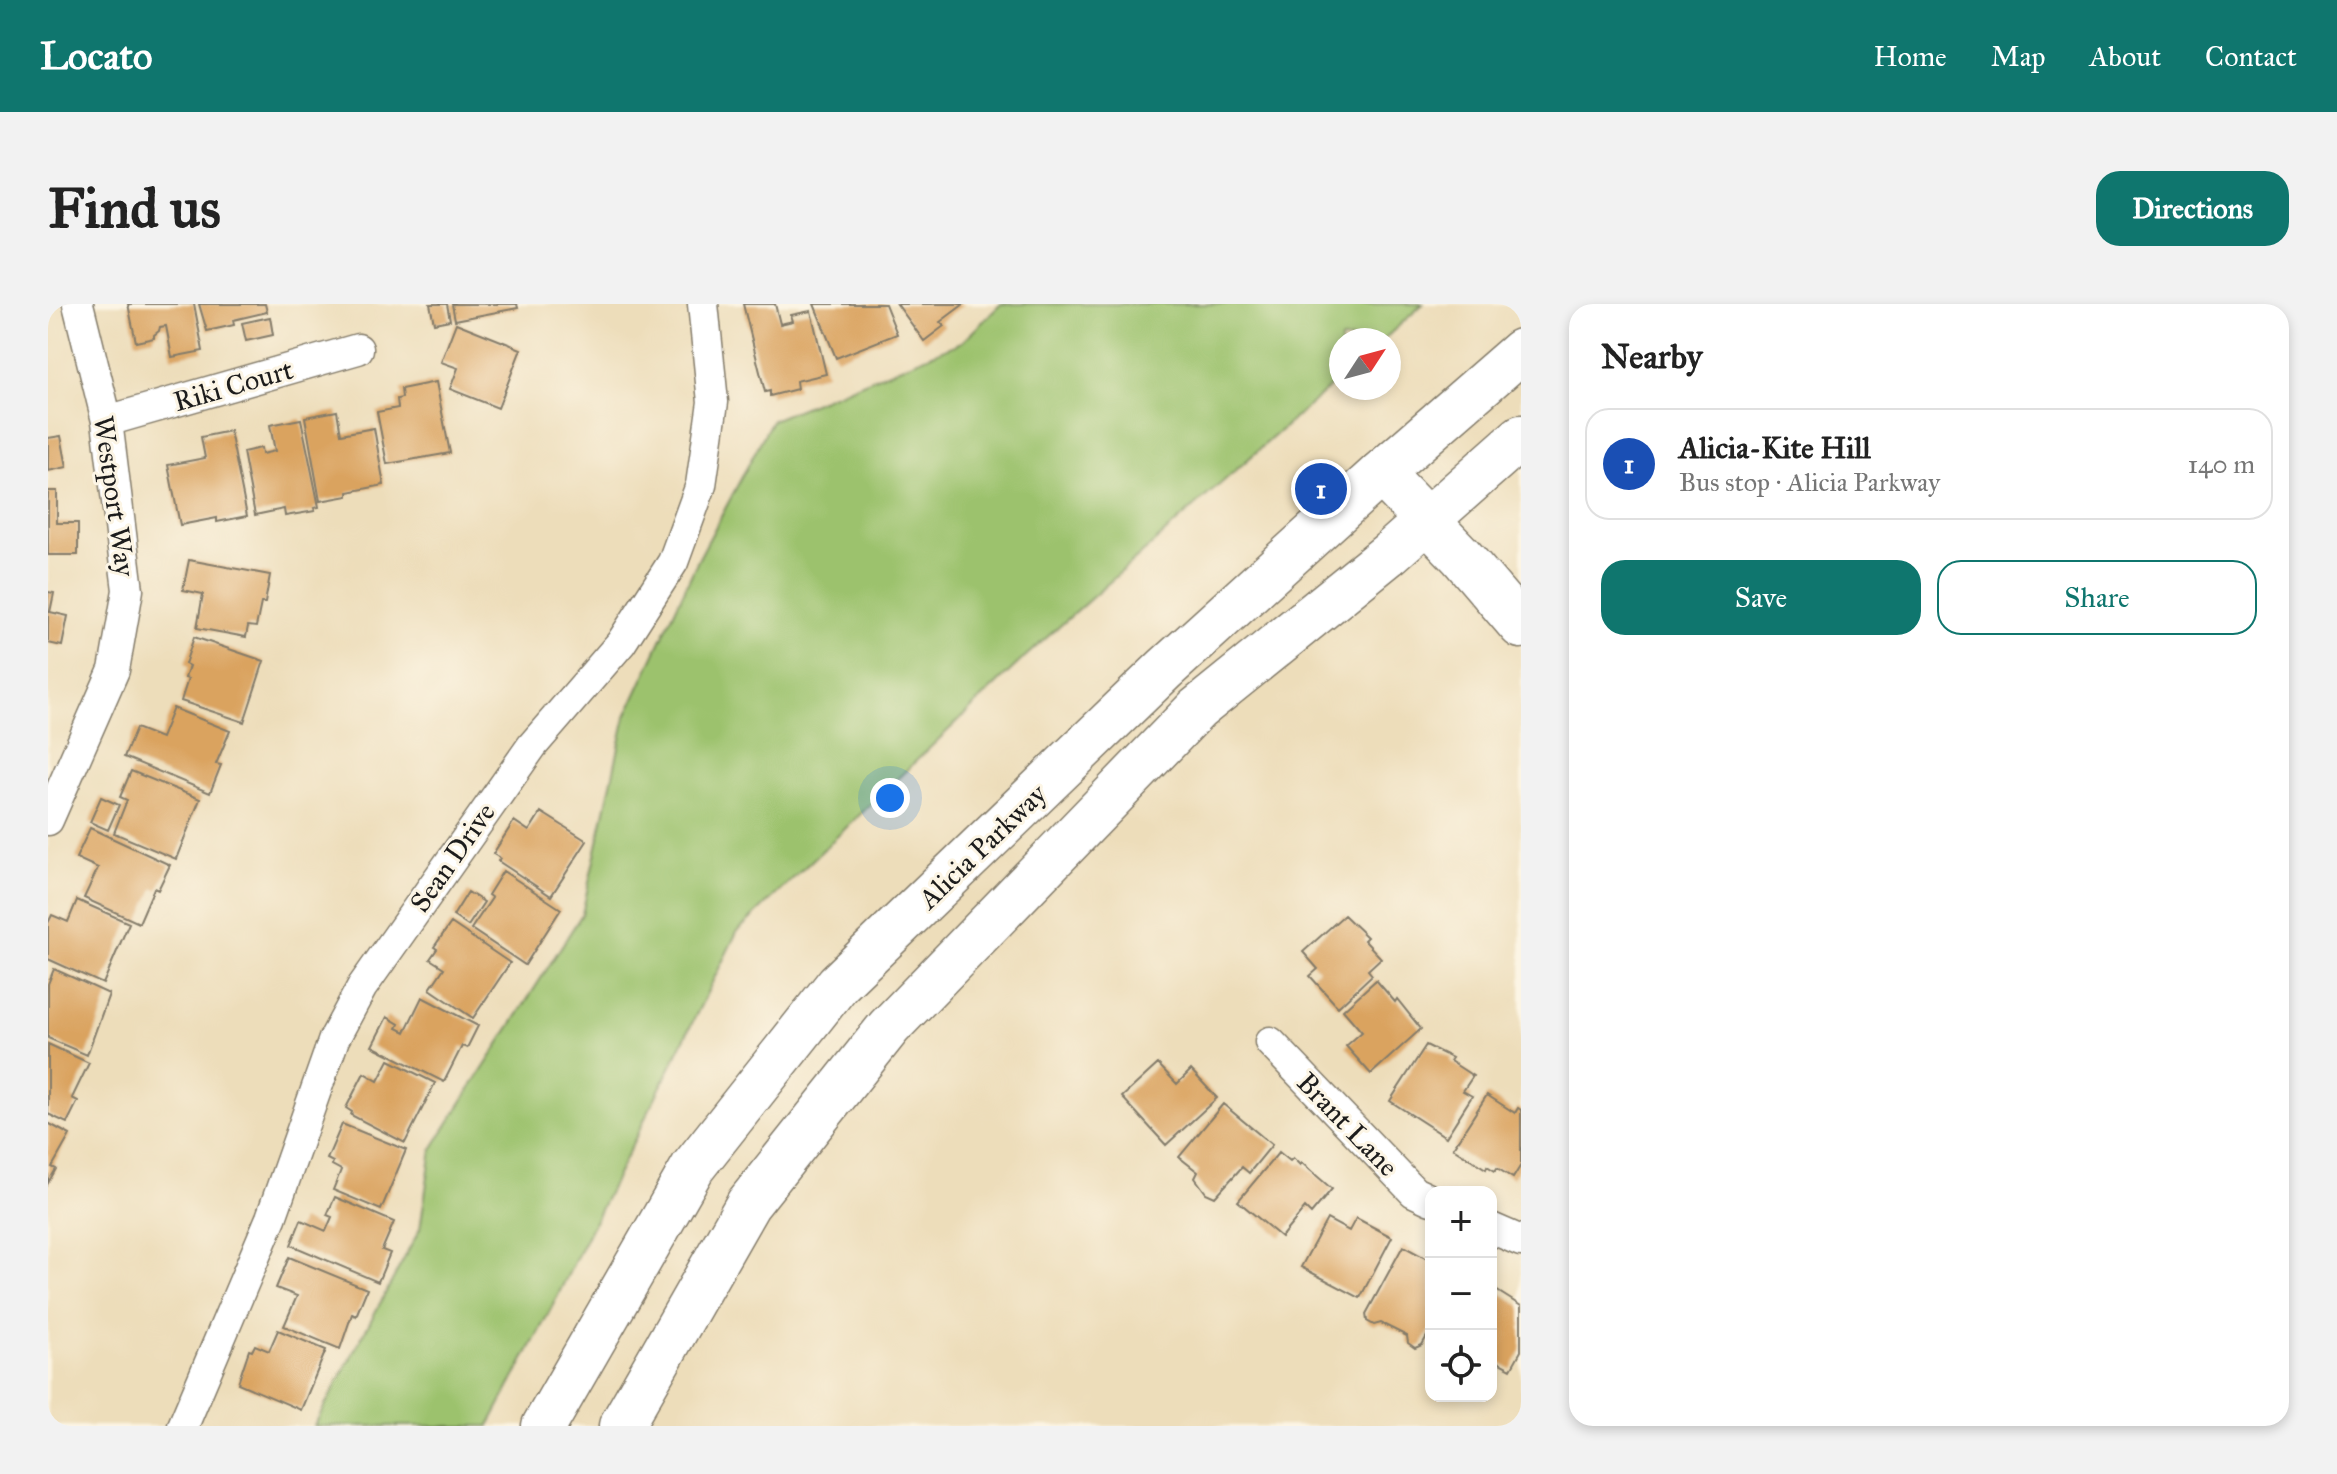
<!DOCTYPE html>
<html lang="en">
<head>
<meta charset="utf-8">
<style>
  :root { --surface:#fff; --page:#f2f2f2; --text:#222; --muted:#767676; --line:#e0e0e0; --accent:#0f766e }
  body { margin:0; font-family:"IM FELL Great Primer",serif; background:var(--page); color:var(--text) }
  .controls { position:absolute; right:24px; bottom:24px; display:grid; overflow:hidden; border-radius:16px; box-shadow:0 4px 12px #0003 }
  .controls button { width:72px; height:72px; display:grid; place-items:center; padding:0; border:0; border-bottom:2px solid var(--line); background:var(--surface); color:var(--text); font:40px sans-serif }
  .compass { position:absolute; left:1281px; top:24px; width:72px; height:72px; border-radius:50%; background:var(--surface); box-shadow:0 4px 12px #0003; rotate:54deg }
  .you { position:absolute; left:842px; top:494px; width:28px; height:28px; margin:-20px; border:6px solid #fff; border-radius:50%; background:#1a73e8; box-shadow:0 0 0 12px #1a73e833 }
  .badge { display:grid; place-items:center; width:52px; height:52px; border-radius:50%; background:var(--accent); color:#fff; font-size:26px; font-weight:700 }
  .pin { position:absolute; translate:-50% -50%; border:4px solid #fff; box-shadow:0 2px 8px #0006 }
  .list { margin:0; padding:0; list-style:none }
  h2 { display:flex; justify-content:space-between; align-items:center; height:104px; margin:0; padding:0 32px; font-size:34px }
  h2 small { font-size:26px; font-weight:400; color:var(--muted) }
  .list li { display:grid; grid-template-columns:52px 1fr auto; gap:24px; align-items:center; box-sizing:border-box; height:112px; margin:0 16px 16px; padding:0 16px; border:2px solid var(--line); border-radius:24px }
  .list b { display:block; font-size:30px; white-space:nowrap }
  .list p { margin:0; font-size:26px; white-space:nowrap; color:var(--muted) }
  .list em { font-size:26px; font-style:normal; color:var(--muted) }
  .actions { display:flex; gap:16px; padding:24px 32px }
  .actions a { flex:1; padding:18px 0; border:2px solid var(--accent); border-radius:24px; text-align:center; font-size:28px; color:var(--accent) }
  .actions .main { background:var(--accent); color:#fff }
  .icon { flex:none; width:44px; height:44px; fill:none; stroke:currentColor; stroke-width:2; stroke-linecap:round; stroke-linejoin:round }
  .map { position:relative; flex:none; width:1473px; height:1122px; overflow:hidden; border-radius:24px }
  header { display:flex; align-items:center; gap:48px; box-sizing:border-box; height:112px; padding:0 40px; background:var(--accent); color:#fff }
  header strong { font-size:38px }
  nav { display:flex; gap:44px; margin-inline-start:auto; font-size:28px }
  .intro { display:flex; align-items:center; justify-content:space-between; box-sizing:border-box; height:192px; padding:0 48px }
  h1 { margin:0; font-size:56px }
  .button { padding:20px 36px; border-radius:24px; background:var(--accent); color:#fff; font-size:28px; font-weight:700 }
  main { display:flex; gap:48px; padding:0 48px }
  aside { flex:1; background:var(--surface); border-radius:24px; box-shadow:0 4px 12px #0003 }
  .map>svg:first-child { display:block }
</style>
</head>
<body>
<header>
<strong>Locato</strong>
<nav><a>Home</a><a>Map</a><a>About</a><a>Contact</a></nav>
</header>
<div class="intro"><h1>Find us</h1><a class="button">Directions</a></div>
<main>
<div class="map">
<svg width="1473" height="1122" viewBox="0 0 1473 1122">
  <rect width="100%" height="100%" fill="#fcf5e5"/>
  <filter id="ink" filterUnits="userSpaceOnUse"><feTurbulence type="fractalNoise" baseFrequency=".0125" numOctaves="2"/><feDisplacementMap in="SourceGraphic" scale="16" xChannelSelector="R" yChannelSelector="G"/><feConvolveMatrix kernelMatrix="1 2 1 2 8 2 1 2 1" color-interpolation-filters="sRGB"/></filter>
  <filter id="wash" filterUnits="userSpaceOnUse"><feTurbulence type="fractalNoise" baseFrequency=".006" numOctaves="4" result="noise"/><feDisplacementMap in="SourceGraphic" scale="32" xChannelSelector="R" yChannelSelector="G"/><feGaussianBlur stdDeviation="1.8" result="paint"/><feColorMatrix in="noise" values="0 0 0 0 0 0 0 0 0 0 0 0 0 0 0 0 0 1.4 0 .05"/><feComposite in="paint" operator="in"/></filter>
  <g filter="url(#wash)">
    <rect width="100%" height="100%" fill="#edddba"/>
    <!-- green -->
    <path fill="#9cc26d" stroke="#5c6f44" stroke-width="2" d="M953 0H1375L1335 36H1293V73L978 352 689 628 507 997 441 1122H266L372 925 384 845 534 610 578 412 651 254 724 116 914 38Z"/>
    <g id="blocks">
      <!-- building -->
      <path fill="#daa35f" d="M80 0H146L155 47 124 53 118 22 112 23 111 27 106 31V34L88 38Z
        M151 0H217L219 8 185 16 186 21 159 27Z
        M382 0H399L402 16 386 19Z
        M404 0H469L470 4 407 16Z
        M695 0H727L732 20 745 17 743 11 763 7 778 70 748 77 749 85 722 92V87L717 88Z
        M766 0H837L849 30 788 54Z
        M849 0H916L892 18 896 22 876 37Z
        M222 13 225 31 198 37 194 19Z
        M408 19 473 45 450 104 402 85 410 64 393 58Z
        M388 78 402 149 339 160 329 108 350 104 349 95 354 94 353 85Z
        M289 107 293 130 326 124 336 181 300 188V192L272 197 257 113Z
        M253 115 271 203 266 204 267 207 237 212 236 205 207 211 195 148 213 144 214 150 227 147 222 121Z
        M182 127 199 212 169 218V214L132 221 120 161 157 154 153 133Z
        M13 132 19 163 0 167V134Z
        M0 187H9V219H30V251H0Z
        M141 256 222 271 217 299H213L208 323 200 322 198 333 149 324 155 290 135 286Z
        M0 288 6 289 2 308 20 312 14 342 0 339Z
        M146 333 216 357 196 418 133 397 140 375 137 374 141 362 137 360Z
        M125 404 182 427 168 460 173 461 162 489 76 453 88 424 113 434Z
        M83 467 152 495 128 555 66 529 79 496 72 493Z
        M53 493 71 501 60 526 42 518Z
        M493 508 539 537 503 592 450 557 452 554 445 550 466 517 481 527Z
        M42 524 122 561 110 586 106 584 91 619 36 594 50 564 28 554Z
        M455 567 513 605 477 661 423 625 444 594 440 591Z
        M420 588 436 598 420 622 405 612Z
        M29 596 81 619 55 680 0 655V619L4 611 20 618Z
        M1296 611 1319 633 1316 636 1333 654 1320 666 1324 671 1290 703 1262 672 1270 665 1255 648Z
        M403 619 462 659 425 714 382 685 396 664 382 655 389 645 386 643Z
        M6 665 61 690 39 751 0 734V680Z
        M1328 676 1347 698 1349 695 1373 725 1323 770 1298 742 1314 728 1295 706Z
        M374 693 430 722 419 744 414 742 396 778 324 742 339 713 351 720 349 724 357 728Z
        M0 740 41 759 24 794 30 797 19 819 0 810Z
        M1378 741 1404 754 1402 757 1425 772 1415 787 1424 792 1398 833 1342 797Z
        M341 756 387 779 357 839 303 811 304 808 298 804 316 769 330 777Z
        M1110 760 1129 780 1143 766 1169 794 1118 841 1074 793Z
        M1439 791 1467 809 1470 804 1473 806V861L1465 874 1449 864 1447 867 1439 862 1438 865 1405 844Z
        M1175 800 1224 841 1201 869 1194 863 1167 893 1158 889 1147 874 1150 868 1131 853Z
        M0 819 22 831 4 863 8 865 0 879Z
        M294 820 358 846 333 906 285 886 293 866 284 861 285 858 279 855Z
        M1231 848 1242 857 1245 854 1252 861 1254 859 1284 885 1263 910 1257 904 1233 933 1190 897Z
        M287 893 346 918 334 946 342 949 330 978 243 941 253 916 278 927 284 913 279 911Z
        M1308 914 1344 933 1312 994 1253 963 1279 915 1301 927Z
        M1355 942 1383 957V1025L1374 1041 1367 1044 1360 1039 1359 1032 1333 1019 1326 1021 1319 1017 1318 1010Z
        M241 953 319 985 308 1012 304 1010 292 1045 236 1022 249 992 228 984Z
        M1443 983 1473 1002V1047L1463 1065 1448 1057 1443 1067Z
        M230 1026 278 1046 253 1106 190 1079 201 1046 204 1047 207 1041 221 1047Z"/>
    </g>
  </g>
  <g filter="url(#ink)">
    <use href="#blocks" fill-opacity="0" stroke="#847c6b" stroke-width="2"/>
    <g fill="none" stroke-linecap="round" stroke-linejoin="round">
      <defs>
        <path id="street" d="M59 117 310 45
          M0 516 66 366 80 286 59 117 30 0
          M1222 738 1366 888 1383 896
          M1443 924 1473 937
          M135 1122 223 914 286 735 314 683 484 442 573 339 625 258 653 181 665 98 655 0"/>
        <path id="secondary" d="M1333 169 1413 252 1473 322"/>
        <path id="primary" d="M496 1122 645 863 790 680 1117 365 1333 169 1473 47
          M573 1122 700 900 841 723 1149 405 1342 249 1473 133"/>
      </defs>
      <!-- street casing -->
      <use href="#street" stroke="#847c6b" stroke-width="33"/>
      <!-- secondary casing -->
      <use href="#secondary" stroke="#847c6b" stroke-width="47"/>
      <!-- primary casing -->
      <use href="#primary" stroke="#847c6b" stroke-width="47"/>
      <!-- street -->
      <use href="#street" stroke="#fff" stroke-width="30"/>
      <!-- secondary -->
      <use href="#secondary" stroke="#fff" stroke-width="44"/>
      <!-- primary -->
      <use href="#primary" stroke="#fff" stroke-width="44"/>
    </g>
  </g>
  <g text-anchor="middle" stroke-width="6" stroke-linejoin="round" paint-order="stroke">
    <!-- street labels -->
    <g font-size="28" fill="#1c1c1c" stroke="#fcf5e5">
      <text transform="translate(185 81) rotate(-16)" y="10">Riki Court</text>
      <text transform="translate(67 192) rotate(82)" y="10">Westport Way</text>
      <text transform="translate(934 542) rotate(-44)" y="10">Alicia Parkway</text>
      <text transform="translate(404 553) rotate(-55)" y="10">Sean Drive</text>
      <text transform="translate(1300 820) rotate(46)" y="10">Brant Lane</text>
    </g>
  </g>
</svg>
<div class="controls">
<button>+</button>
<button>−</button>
<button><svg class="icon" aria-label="locate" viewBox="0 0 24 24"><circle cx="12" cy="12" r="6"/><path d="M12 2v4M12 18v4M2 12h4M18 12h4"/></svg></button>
</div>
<svg class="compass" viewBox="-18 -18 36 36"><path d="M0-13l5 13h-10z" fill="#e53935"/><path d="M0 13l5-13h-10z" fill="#767676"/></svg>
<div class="you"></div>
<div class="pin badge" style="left:1273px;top:185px;background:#1a4fb4">1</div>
</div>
<aside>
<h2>Nearby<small></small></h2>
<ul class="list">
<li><span class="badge" style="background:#1a4fb4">1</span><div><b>Alicia-Kite Hill</b><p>Bus stop · Alicia Parkway</p></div><em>140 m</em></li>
</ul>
<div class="actions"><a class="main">Save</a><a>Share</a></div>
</aside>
</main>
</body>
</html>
